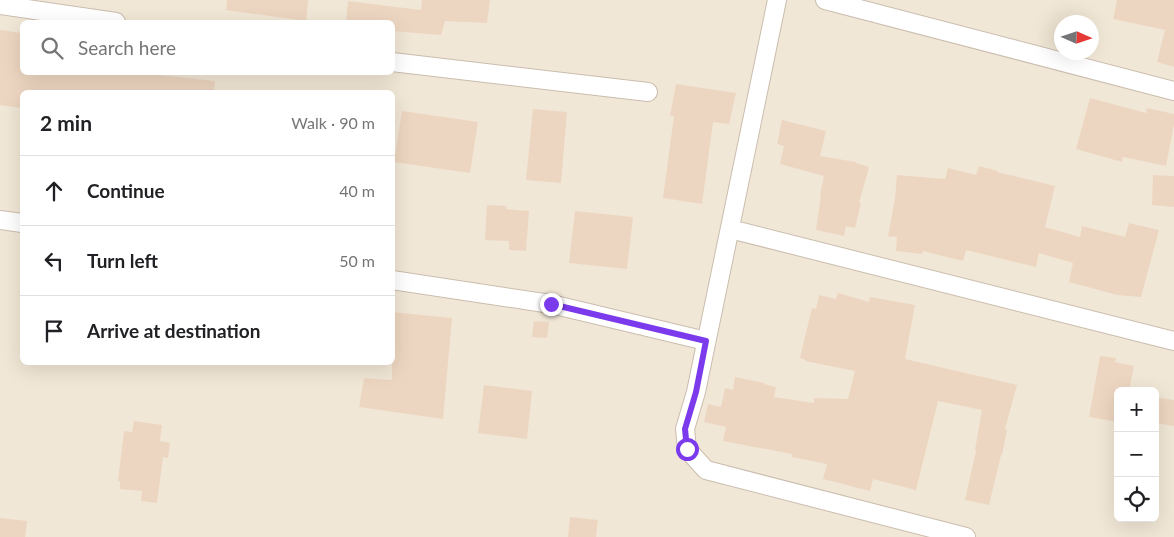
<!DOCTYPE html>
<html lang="en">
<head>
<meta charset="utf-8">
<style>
  :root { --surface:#fff; --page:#f6f6f6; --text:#202124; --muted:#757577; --line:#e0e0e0 }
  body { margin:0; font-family:Lato,sans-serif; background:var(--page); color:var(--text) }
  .controls { position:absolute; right:15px; bottom:15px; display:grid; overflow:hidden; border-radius:8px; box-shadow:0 5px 20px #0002 }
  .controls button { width:45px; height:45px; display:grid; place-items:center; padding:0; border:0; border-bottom:1px solid var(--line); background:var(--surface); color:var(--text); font:25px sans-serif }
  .compass { position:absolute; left:1054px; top:15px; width:45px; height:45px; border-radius:50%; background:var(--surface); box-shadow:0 5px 20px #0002; rotate:93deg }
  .stop { position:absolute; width:15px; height:15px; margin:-11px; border:4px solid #7c3aed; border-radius:50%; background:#fff }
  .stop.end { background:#7c3aed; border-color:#fff; box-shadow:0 1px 5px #0008 }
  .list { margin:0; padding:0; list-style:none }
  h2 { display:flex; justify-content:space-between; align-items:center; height:65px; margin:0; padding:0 20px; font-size:21px }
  h2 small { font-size:16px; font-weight:400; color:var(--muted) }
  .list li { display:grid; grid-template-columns:32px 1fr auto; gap:15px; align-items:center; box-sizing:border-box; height:70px; padding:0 20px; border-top:1px solid var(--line) }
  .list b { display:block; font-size:19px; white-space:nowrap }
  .list em { font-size:16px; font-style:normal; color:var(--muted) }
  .icon { flex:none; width:28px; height:28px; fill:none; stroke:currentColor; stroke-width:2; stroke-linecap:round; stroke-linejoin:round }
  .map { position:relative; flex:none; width:1174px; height:537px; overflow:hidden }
  .search { position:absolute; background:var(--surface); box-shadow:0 5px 20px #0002; left:20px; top:20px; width:375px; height:55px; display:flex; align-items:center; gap:12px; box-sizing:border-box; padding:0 18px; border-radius:8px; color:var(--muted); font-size:19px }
  .panel { position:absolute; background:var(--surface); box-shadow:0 5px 20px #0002; left:20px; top:90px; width:375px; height:275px; border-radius:8px }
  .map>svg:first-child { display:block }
</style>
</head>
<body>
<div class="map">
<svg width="1174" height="537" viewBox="0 0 1174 537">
  <rect width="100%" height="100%" fill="#faf4e7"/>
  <!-- residential -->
  <path fill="#f1e7d6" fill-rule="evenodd" d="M0 0H1174V537H0ZM22 22H392V72H22ZM1062 22H1092V52H1062ZM22 92H392V362H22ZM1118 391H1155V518H1118Z"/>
  <!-- building -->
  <path fill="#edd6c1" d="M227 0H308L306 21 226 10Z
    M422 0H490L487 23 445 21 441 35 392 31V22H346L348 1 421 10Z
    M1117 0H1174V67L1157 62 1165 30 1113 19Z
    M0 30 22 33V72H131L215 81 214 92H22V108L0 105Z
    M676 84 736 93 729 124 713 122 702 204 663 198 674 116 670 115Z
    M1090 98 1146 113 1147 108 1174 114V124L1166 166 1123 157 1122 162 1076 149Z
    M533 109 567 112 561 183 526 180Z
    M402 111 478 122 470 173 394 162Z
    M782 120 826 131 820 156 856 162V163L869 167 859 203H861L855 228 846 226 844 236 816 230 821 195H820L824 176 780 164 784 146 777 144Z
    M979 166 998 171 997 172 1055 186 1045 227 1080 237 1082 226 1125 237 1129 223 1159 230 1141 297 1117 295 1069 282 1073 263 1039 253 1036 267 966 250 963 261 923 251 922 254 896 251 897 237 888 236 895 199 897 175 945 179 948 168 976 175Z
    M1153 175 1174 176V207L1152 205Z
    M487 205 506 206V209L529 211 526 251 509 250V241L485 240Z
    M575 211 633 217 627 269 569 263Z
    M838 293 869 302 870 297 915 305 905 359 1017 385 1005 429 1007 430 1002 455H1001L989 505 965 500 976 451 975 450 982 410 938 401 916 490 873 479 870 491 823 479 827 464 792 457V454L723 441 726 427 704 422 708 404 721 407 725 388 733 390 735 377 764 383V384L776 387 774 397 814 403V398L848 399 855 371 805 361 806 360 800 358 812 308 816 309 819 295 836 299Z
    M392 312 452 318 443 419 359 407 364 378 392 380Z
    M534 321 549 322 547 338 532 337Z
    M1100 356 1116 358 1115 362 1134 366 1129 391H1118V422L1089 417Z
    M484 385 532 391 527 439 478 433Z
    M1159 398 1174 400V426L1155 423Z
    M134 421 162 425 160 441 170 443 168 458 163 457 157 503 141 501 142 491 120 489V482L118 481 124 431 132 432Z
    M570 517 598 520 596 537H568Z
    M0 518 27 521 25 537H0Z"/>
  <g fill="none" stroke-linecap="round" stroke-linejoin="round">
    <defs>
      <path id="minor" d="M777 0 696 392 685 429 687 449 706 470 966 537
        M825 0 1174 91
        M0 5 116 22
        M392 62 648 92
        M0 220 22 223
        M730 229 1174 341
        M392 280 551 304 706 341"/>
    </defs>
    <!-- minor casing -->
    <use href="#minor" stroke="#cbbdae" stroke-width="20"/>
    <!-- minor -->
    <use href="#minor" stroke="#fff" stroke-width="18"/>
  </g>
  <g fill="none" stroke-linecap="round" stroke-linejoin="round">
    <!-- route -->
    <path stroke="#7c3aed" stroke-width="6" d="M551 304 706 341 696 392 685 429 687 449"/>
  </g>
</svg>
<div class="controls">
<button>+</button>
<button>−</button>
<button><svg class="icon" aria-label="locate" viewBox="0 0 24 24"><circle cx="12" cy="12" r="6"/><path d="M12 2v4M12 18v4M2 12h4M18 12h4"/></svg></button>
</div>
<svg class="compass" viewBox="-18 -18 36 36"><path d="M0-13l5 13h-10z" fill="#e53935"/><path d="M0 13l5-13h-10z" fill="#757577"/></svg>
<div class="stop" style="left:687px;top:449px"></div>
<div class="stop end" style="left:551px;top:304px"></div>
<div class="search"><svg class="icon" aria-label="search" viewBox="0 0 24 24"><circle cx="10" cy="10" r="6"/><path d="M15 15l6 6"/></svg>Search here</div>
<section class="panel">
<h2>2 min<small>Walk · 90 m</small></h2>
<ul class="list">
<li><svg class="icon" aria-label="ahead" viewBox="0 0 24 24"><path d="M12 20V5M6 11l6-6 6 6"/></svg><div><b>Continue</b></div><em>40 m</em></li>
<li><svg class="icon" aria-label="left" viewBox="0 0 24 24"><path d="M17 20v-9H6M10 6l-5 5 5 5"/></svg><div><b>Turn left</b></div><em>50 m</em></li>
<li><svg class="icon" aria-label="arrive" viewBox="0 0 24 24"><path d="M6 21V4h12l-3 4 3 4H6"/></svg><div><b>Arrive at destination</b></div></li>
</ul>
</section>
</div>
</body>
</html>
